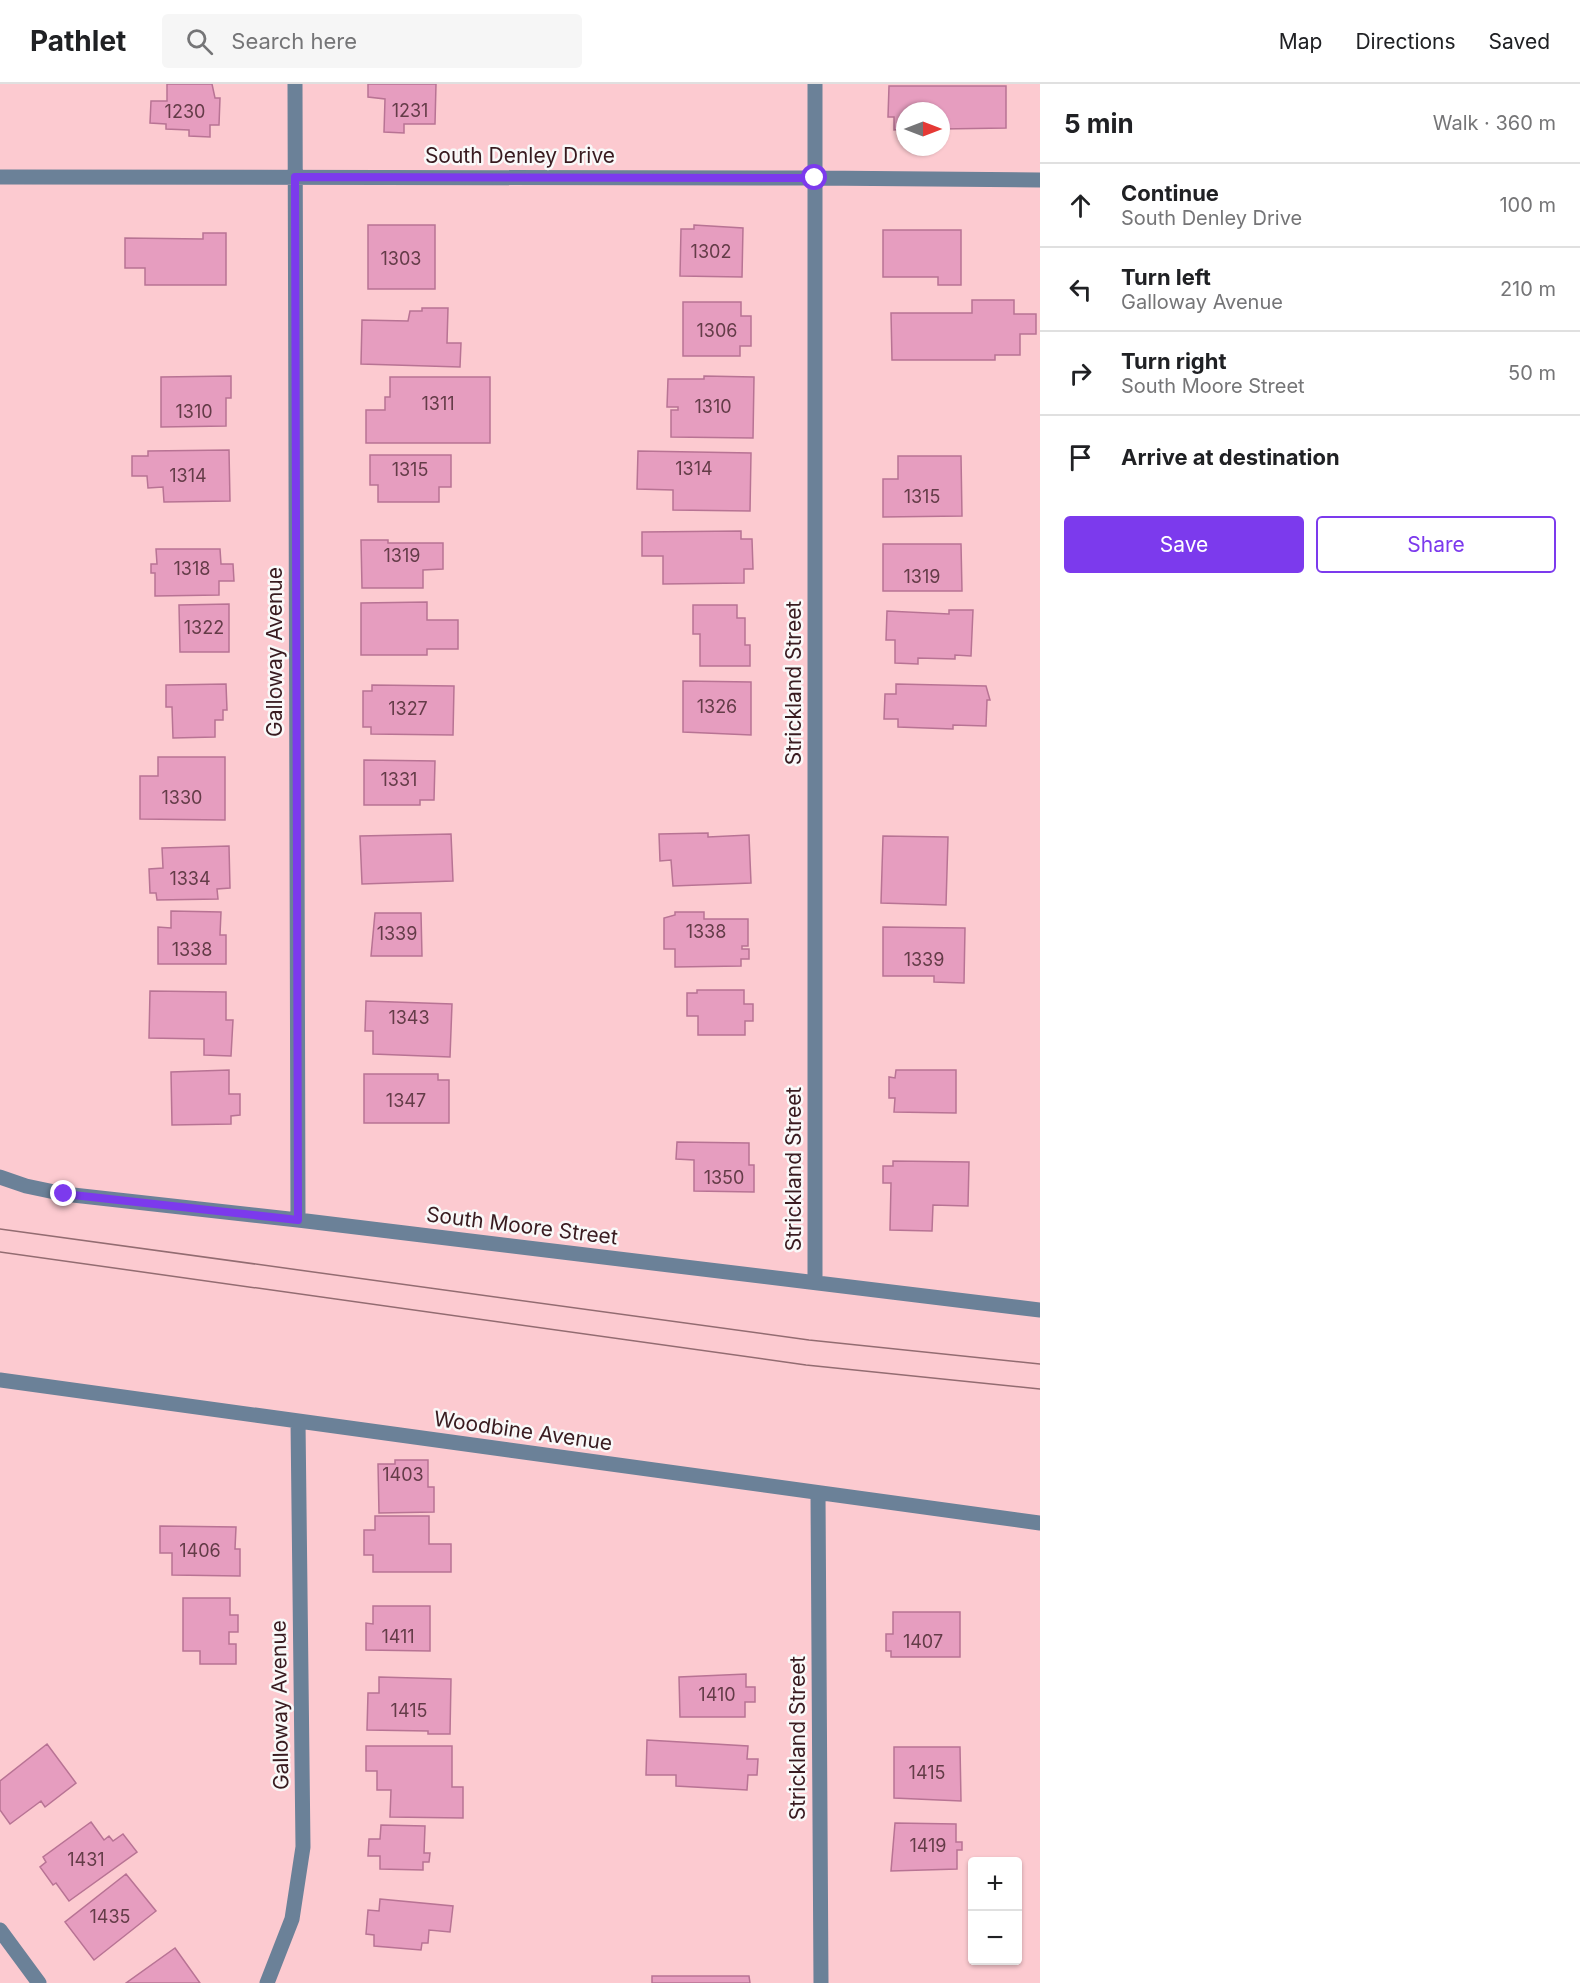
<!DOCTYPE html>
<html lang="en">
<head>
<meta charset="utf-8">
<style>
  :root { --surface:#fff; --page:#f6f6f6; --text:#202124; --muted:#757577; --line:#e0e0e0; --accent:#7c3aed }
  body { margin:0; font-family:Inter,sans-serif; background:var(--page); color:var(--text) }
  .controls { position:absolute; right:18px; bottom:18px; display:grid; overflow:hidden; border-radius:6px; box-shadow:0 2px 4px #0004 }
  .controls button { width:54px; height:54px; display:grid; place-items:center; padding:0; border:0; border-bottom:2px solid var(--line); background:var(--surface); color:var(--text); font:30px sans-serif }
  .compass { position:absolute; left:896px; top:18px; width:54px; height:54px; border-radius:50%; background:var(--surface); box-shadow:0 2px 4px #0004; rotate:90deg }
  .stop { position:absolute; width:18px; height:18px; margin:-14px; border:4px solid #7c3aed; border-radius:50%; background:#fff }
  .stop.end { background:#7c3aed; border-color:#fff; box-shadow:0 2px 6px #0008 }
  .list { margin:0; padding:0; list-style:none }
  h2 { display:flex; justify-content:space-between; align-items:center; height:78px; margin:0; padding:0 24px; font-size:26px }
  h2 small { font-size:20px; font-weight:400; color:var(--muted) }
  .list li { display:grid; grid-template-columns:39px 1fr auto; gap:18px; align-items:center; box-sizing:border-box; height:84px; padding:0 24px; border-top:2px solid var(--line) }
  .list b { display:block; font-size:22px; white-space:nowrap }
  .list p { margin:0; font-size:20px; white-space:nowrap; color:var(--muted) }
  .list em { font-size:20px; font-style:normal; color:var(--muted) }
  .actions { display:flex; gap:12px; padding:18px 24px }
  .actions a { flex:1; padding:14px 0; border:2px solid var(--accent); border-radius:6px; text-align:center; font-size:21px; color:var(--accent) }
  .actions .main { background:var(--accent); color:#fff }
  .icon { flex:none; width:33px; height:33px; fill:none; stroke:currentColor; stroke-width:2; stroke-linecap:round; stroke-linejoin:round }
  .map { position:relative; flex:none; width:1040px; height:1899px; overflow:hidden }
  header { display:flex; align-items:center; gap:36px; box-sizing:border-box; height:84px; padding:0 30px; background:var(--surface); border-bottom:2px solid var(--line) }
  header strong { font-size:28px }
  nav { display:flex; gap:33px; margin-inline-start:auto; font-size:21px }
  .search { width:420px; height:54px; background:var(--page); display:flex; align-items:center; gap:15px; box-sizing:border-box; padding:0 21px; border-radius:6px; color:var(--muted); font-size:22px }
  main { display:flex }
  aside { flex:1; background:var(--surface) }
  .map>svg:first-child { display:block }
</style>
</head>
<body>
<header>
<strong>Pathlet</strong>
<div class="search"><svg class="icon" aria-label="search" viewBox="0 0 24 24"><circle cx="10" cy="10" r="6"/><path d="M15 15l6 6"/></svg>Search here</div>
<nav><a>Map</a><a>Directions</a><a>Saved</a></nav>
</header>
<main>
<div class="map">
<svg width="1040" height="1899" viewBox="0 0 1040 1899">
  <rect width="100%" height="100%" fill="#fccad0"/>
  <!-- building -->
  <path fill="#e69dbf" stroke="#b87394" stroke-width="1.5" d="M167 0H212L215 14H220L219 41H210V53L189 52V46L166 45V40L150 39 151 17H167Z
    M368 0H436L435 40H404V49L384 48 385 15 368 13Z
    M889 2H1006V44L941 45V27H905V45L894 46V33H888Z
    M368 141H435V205H368Z
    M694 141 743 144 742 193 680 192 681 145H694Z
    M883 146H961V201H938V193H883Z
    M203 149H226V201H145V184H125V154L203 155Z
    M972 216H1014V230H1036V250H1020V271H995V276H892L891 229H972Z
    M683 218H741V232H751V262H740V272H683Z
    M422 224H448L447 259H461L460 283 361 280 362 236 408 237 410 227H422Z
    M231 292V314H226V342L161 343V293Z
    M704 292 754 293 753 354 671 353V326H678V323H667L668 295H704Z
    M390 293H490V359H366V326H385V313H390Z
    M229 366 230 417 164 418 163 403 148 404 147 392H132V372H148V367Z
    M638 367 751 369 750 427 673 426V406L637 405Z
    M370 371H451V403H439V418H378V401H370Z
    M898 372H961L962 432 883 433V395H898Z
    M741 447V455H752L753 485H744V499L663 500V472H642V448Z
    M361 456H388V459H443V485L423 486V504H362Z
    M883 460H961L962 507H883Z
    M156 465H220L221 480H233L234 497H219V511L155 512V489H151V480H157Z
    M427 518V536H458V565H427V571H361V519Z
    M229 520V568H180L179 521Z
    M693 521H737V534H745V561H750V582H700V550H693Z
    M949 526H973L971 572 955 571V575L918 574V580L895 579V556H886L887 527 949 530Z
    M683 597 751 598V651L683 648Z
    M226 600 227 626H223V636H215V653L173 654 172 623H166V601Z
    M896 600 986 602 990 616H987L986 642 953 641V645L898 643V635H884L885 610H896Z
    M372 601 454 602 453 651 371 650V643H363V607H372Z
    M158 673H225V736L140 735V692H158Z
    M364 676 435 677 434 716H420V721H364Z
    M708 749V753L749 751 751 799 673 802 671 776 660 777 659 750Z
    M451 750 453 797 362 800 360 752Z
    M883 752 948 753 946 821 881 819Z
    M229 762 230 804 217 805 218 815 157 816 156 809H150L149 785 163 784 162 764Z
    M171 827 221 828 220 851H226V880H158V843L171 844Z
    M675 828H704V835H748V862H742V865H749V875H741V882L675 883V865H664V834L675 831Z
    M375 829H421L422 872H371Z
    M883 843 965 844 964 899 934 898V892H883Z
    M697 906H744V920H753V937H745V951H698V932H687V909H697Z
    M150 907 226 908V936H233L231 972 204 971V955L149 954Z
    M366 917 452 920 450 973 373 970V947H365Z
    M229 986V1010H240V1031L231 1032V1040L172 1041 171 988Z
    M896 986H956V1029L894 1028 895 1014H889V993L895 994Z
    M364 990H438V996H449V1039H364Z
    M677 1058 749 1059V1081H754V1108L694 1107V1076L676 1075Z
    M893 1077 969 1078 968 1122 933 1121 932 1147 890 1146 891 1099H883V1082H893Z
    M395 1376H428V1403H434V1428L379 1429 378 1380H395Z
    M375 1432H429V1460H451V1488H373V1471H364V1446H375Z
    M160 1442 236 1443 235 1465H240V1492L172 1491V1469H160Z
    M183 1514H230V1531H238V1548H229V1560H236V1580H200V1567H183Z
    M373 1522H430V1567L366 1566V1539L373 1540Z
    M893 1528H960V1573H891V1567H886V1550H893Z
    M746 1590V1603H755V1618H745V1633H680L679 1593Z
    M379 1593 451 1595 450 1650H428V1647L367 1646 368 1609H379Z
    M647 1656 748 1662 747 1675H758L757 1691H748L747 1706 676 1702V1691H646Z
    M47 1660 76 1699 45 1723 41 1717 10 1740 0 1726V1697Z
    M366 1662H452V1703H463V1734L390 1733 391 1706H377V1687H366Z
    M894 1663H960L961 1717 894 1714Z
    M91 1738 104 1756 109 1752 113 1757 123 1750 137 1768 69 1817 56 1799 53 1801 40 1783 46 1778 43 1773Z
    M895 1739 956 1740V1758H962V1766H957V1785L891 1787Z
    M381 1741 425 1742 424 1769H430L429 1778H423V1786L380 1785V1772H368L369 1755H380Z
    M126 1790 156 1827 94 1876 65 1838Z
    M380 1815 453 1822 450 1848 429 1846 428 1859H422L421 1866 374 1862V1851L366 1850 368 1826 379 1827Z
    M175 1864 200 1899H126Z
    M652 1892H749L750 1899H652Z"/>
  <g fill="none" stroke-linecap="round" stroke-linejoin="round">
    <!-- minor -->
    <path stroke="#6b8198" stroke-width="15" d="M295 0 298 1136
      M0 93 815 94 1040 96
      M0 1093 26 1102 64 1110 298 1136 1040 1226
      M815 1198V0
      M0 1296 1040 1439
      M818 1409 821 1899
      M0 1846 39 1899
      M267 1899 292 1835 303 1763 298 1337"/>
    <!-- tram -->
    <path stroke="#936c71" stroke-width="1.5" d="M0 1145 809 1256 1040 1280
      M0 1168 806 1281 1040 1305"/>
  </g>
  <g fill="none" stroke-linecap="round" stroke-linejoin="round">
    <!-- route -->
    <path stroke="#7c3aed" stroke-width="8" d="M64 1110 298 1136 295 93 815 94"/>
  </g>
  <g text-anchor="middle" stroke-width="5" stroke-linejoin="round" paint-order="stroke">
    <!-- number labels -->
    <g font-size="18" fill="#643c48">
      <text x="410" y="33">1231</text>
      <text x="185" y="34">1230</text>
      <text x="711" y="174">1302</text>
      <text x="401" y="181">1303</text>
      <text x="717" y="253">1306</text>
      <text x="438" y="326">1311</text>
      <text x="713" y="329">1310</text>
      <text x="194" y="334">1310</text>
      <text x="694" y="391">1314</text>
      <text x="410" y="392">1315</text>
      <text x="188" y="398">1314</text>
      <text x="922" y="419">1315</text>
      <text x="402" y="478">1319</text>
      <text x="192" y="491">1318</text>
      <text x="922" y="499">1319</text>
      <text x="204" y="550">1322</text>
      <text x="717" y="629">1326</text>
      <text x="408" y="631">1327</text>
      <text x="399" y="702">1331</text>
      <text x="182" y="720">1330</text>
      <text x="190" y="801">1334</text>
      <text x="706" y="854">1338</text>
      <text x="397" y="856">1339</text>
      <text x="192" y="872">1338</text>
      <text x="924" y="882">1339</text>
      <text x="409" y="940">1343</text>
      <text x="406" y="1023">1347</text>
      <text x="724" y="1100">1350</text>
      <text x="403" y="1397">1403</text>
      <text x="200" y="1473">1406</text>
      <text x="398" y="1559">1411</text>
      <text x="923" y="1564">1407</text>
      <text x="717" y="1617">1410</text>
      <text x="409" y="1633">1415</text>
      <text x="927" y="1695">1415</text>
      <text x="928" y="1768">1419</text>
      <text x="86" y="1782">1431</text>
      <text x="110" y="1839">1435</text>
    </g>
    <!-- street labels -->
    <g font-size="21" fill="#391b20" stroke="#f9f9f9">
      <text x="520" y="79">South Denley Drive</text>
      <text transform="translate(275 568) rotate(-90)" y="7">Galloway Avenue</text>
      <text transform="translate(794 599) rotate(-90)" y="7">Strickland Street</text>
      <text transform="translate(794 1085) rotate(-90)" y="7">Strickland Street</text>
      <text transform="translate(522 1142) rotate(7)" y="7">South Moore Street</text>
      <text transform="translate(523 1347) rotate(8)" y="7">Woodbine Avenue</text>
      <text transform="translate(280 1621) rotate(-91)" y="7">Galloway Avenue</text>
      <text transform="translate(798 1654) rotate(-90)" y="7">Strickland Street</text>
    </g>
  </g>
</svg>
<div class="controls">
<button>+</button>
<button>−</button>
</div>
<svg class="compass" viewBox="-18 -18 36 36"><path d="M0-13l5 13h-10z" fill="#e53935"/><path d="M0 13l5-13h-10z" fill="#757577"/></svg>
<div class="stop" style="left:815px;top:94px"></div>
<div class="stop end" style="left:64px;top:1110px"></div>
</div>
<aside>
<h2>5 min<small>Walk · 360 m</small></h2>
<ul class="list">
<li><svg class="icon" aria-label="ahead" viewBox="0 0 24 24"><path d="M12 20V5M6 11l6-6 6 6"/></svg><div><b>Continue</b><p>South Denley Drive</p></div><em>100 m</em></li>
<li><svg class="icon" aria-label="left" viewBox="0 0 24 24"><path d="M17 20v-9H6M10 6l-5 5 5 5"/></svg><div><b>Turn left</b><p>Galloway Avenue</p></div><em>210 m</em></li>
<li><svg class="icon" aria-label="right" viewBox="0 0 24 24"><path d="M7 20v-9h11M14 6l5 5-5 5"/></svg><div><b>Turn right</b><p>South Moore Street</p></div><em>50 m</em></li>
<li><svg class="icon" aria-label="arrive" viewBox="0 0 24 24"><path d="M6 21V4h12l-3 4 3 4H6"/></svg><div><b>Arrive at destination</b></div></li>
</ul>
<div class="actions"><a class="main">Save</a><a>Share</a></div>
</aside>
</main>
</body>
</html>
